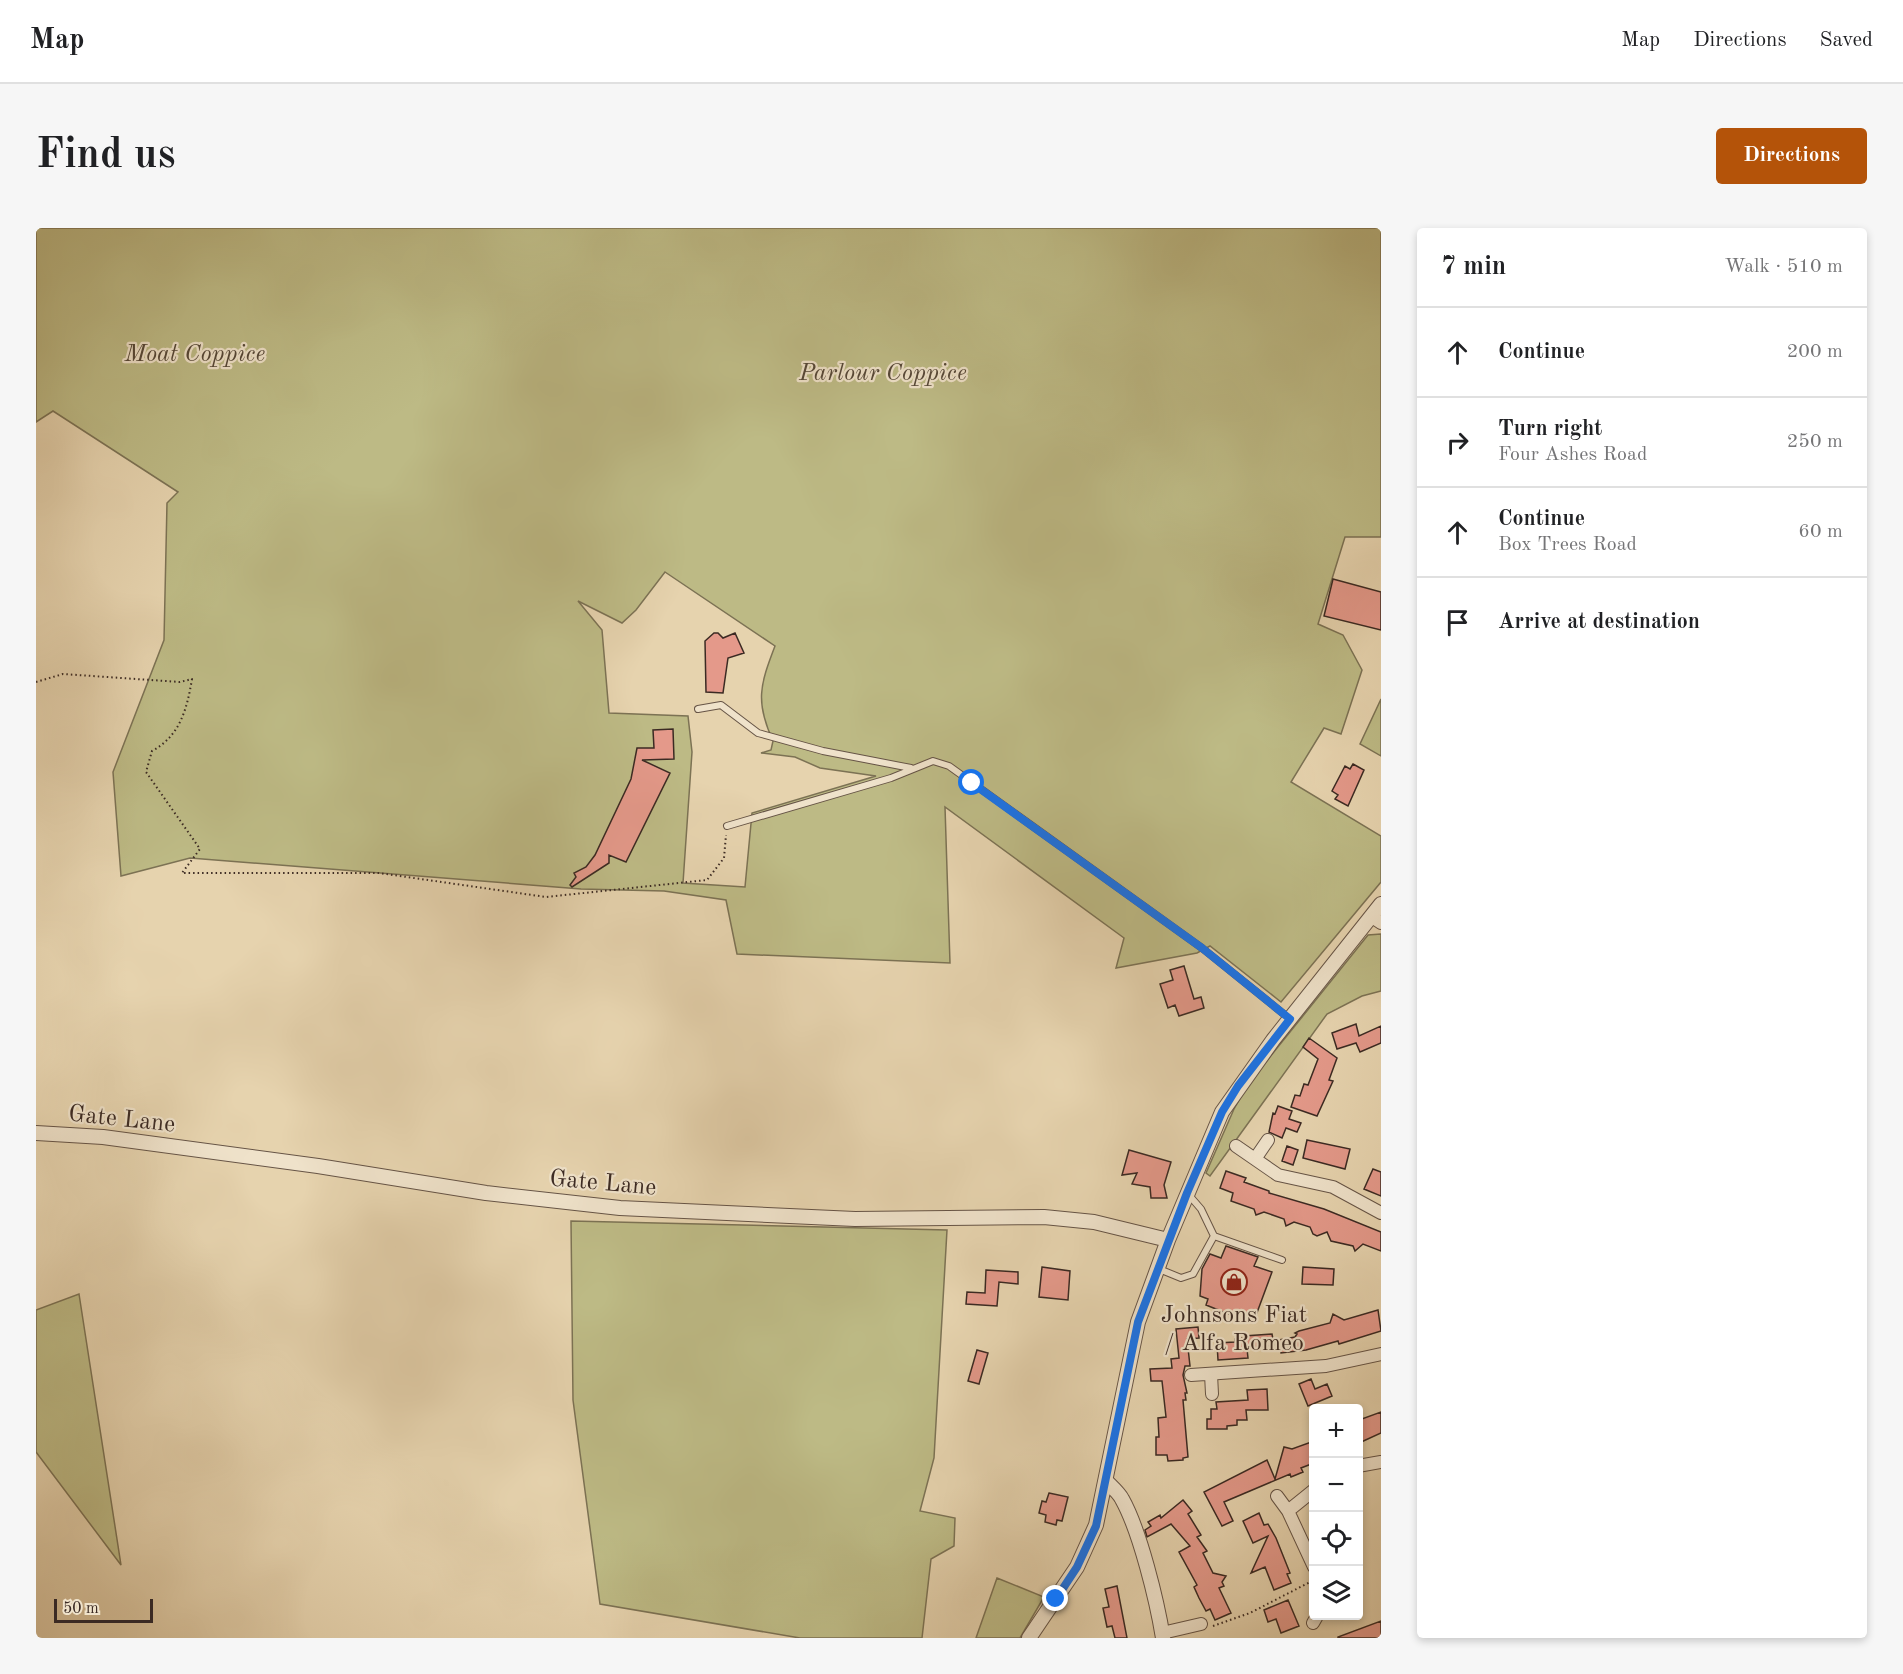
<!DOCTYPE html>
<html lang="en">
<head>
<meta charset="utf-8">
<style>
  :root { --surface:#fff; --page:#f6f6f6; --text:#202124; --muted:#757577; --line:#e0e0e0; --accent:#b45309 }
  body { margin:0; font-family:"Old Standard TT",serif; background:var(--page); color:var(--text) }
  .controls { position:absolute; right:18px; bottom:18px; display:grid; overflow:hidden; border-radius:6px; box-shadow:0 3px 9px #0003 }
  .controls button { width:54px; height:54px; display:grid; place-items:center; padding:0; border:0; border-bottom:2px solid var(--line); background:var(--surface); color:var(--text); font:30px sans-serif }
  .scale { position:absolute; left:18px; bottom:15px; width:99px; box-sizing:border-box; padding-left:6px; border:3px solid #3b2a23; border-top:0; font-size:16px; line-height:21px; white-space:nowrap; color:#3b2a23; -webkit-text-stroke:4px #efe2ca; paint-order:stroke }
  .stop { position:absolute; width:18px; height:18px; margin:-14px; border:4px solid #1a73e8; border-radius:50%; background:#fff }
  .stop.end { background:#1a73e8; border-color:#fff; box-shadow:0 2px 6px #0008 }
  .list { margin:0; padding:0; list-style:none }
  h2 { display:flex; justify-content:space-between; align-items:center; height:78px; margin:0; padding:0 24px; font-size:26px }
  h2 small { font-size:20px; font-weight:400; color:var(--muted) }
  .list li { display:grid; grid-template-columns:39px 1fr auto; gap:18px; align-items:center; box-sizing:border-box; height:90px; padding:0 24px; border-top:2px solid var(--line) }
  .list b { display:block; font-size:22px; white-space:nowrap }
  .list p { margin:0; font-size:20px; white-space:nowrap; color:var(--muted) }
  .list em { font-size:20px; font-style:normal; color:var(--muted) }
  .icon { flex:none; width:33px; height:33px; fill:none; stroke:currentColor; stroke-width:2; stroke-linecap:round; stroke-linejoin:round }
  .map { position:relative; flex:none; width:1345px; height:1410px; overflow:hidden; border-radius:6px }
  header { display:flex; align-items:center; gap:36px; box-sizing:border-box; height:84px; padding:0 30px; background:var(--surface); border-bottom:2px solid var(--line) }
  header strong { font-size:28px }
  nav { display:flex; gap:33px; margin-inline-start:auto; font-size:21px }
  .intro { display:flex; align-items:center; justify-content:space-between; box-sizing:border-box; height:144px; padding:0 36px }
  h1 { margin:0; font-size:42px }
  .button { padding:15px 27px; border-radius:6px; background:var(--accent); color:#fff; font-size:21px; font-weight:700 }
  main { display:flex; gap:36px; padding:0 36px }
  aside { flex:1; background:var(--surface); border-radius:6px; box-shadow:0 3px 9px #0003 }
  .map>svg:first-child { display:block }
</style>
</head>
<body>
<header>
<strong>Map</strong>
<nav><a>Map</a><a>Directions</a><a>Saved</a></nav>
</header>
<div class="intro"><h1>Find us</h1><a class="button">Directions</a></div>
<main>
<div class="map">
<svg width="1345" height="1410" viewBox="0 0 1345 1410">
  <rect width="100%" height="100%" fill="#e6d3ae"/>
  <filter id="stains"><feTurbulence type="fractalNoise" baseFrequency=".00333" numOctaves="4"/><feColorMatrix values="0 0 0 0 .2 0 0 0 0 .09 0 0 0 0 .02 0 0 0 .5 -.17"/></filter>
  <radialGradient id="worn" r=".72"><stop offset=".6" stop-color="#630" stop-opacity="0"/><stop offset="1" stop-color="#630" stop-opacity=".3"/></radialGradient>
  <!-- green -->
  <path fill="#bdba85" stroke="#7c7254" stroke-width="1.5" fill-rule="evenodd" d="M0 0H1345V309H1309L1282 396 1307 407 1326 442 1305 506 1288 500 1255 554 1345 608V654L1245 774 1174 718 1161 725 1080 740 1088 710 909 579 914 735 701 726 690 672 628 663 545 661 154 630 85 648 77 544 128 412 131 275 142 264 17 183 0 194ZM629 344 739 418C724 457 719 474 737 513L735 522 725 525 759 529 784 540 840 548 716 585 709 659 647 655 656 524 652 488 573 485 566 402 542 373 586 395 600 382Z
    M1345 471V528L1324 516Z
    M1345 706V763L1326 768 1291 786 1174 948 1170 945 1198 881 1213 855 1332 707Z
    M535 993 911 1002 898 1230 884 1283 919 1290 918 1318 895 1331 886 1410H764L564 1376 537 1172Z
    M43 1066 85 1337 0 1224V1082Z
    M961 1350 1008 1369 984 1410H940Z"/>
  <!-- building -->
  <path fill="#e4998a" stroke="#3b2a23" stroke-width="1.5" d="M1297 351 1345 364V402L1288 388Z
    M678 405H682L687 410 699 405 708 425 692 430 687 465 670 464 669 413Z
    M637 501 638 531 606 532 634 545 590 634 573 627V635L536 659 534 657 540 649 538 645 550 639 559 627 595 551 601 520H618L617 502Z
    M1317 536 1328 542 1312 578 1299 571 1302 567 1296 563 1309 538 1314 541Z
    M1148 738 1158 771 1165 769 1168 780 1143 788 1139 777 1132 780 1124 756 1137 752 1134 742Z
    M1320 796 1323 808 1345 798V815L1324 824 1320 815 1301 821 1296 805Z
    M1273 810 1301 830 1293 852 1297 853 1281 888 1255 879 1259 867 1264 868 1268 856 1272 857 1282 831 1267 819Z
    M1242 878 1256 883 1253 891 1265 895 1261 904 1250 900 1246 910 1233 904 1237 885 1239 886Z
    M1271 912 1314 921 1309 941 1267 930Z
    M1251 918 1262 922 1257 937 1246 933Z
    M1093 922 1135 934 1128 957 1131 970H1115L1114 959 1096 956 1101 945 1086 947Z
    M1337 941 1345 944V968L1328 961Z
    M1190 943 1210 950 1208 954 1233 963V965L1288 981 1345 1004V1023L1327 1016 1319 1023 1317 1018 1295 1013 1291 1004 1281 1008 1277 1006 1274 999 1258 994 1250 998 1248 991 1228 984 1220 987 1218 981 1195 973 1197 965 1184 960Z
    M1190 1018 1222 1029 1218 1038 1236 1044 1219 1090 1202 1084 1200 1089 1170 1077 1172 1071 1164 1068 1166 1041 1174 1026 1185 1030Z
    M1006 1039 1034 1043 1032 1072 1003 1069Z
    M1267 1039 1298 1041 1297 1057 1266 1056Z
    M950 1042 982 1044V1056L963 1054 961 1078 930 1076 931 1064 949 1065Z
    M1342 1082 1345 1103 1303 1116 1302 1113 1270 1122 1245 1125 1242 1112 1259 1109 1261 1106 1259 1105 1263 1103 1294 1095 1297 1086 1308 1092Z
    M1162 1099 1163 1110 1151 1111 1154 1138H1149L1147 1147 1151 1165H1149L1150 1172H1147L1152 1229 1147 1230V1232L1132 1233 1131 1227H1120V1209H1123L1122 1190 1130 1189 1126 1153H1115L1114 1141 1136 1140 1135 1131 1143 1130 1140 1101Z
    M1236 1106 1238 1117 1211 1121 1212 1130 1182 1132 1181 1115 1199 1114V1111L1208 1110V1108Z
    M941 1122 952 1125 943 1156 932 1153Z
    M1275 1151 1279 1161 1291 1156 1296 1168 1272 1178 1263 1156Z
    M1231 1161 1232 1182H1210L1211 1192H1201V1197L1191 1198V1201H1171V1191H1175V1181H1181L1180 1174 1212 1172 1211 1162Z
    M1345 1184V1205L1323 1215V1192Z
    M1278 1213V1235L1265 1240 1267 1244 1255 1249 1254 1246 1188 1274 1197 1293 1186 1298 1168 1264 1231 1232 1239 1251 1248 1219 1256 1221Z
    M1013 1265 1032 1269 1026 1293 1021 1292 1020 1297 1009 1294 1010 1287 1003 1285 1006 1273 1010 1274Z
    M1147 1272 1156 1283 1152 1286 1165 1307 1161 1309 1171 1323 1167 1325 1177 1345 1190 1348 1186 1354 1188 1358 1183 1360 1195 1385 1179 1392 1174 1381 1170 1383 1163 1370 1158 1359 1161 1357 1143 1324 1154 1318 1135 1296 1111 1309 1109 1302 1115 1298 1112 1294 1124 1287 1125 1290Z
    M1223 1285 1228 1297 1232 1296 1240 1310 1254 1345 1251 1346 1255 1355 1238 1362 1229 1339 1215 1345 1232 1308 1217 1315 1207 1293Z
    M1081 1358 1091 1410H1079L1076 1398 1071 1399 1067 1380 1073 1379 1069 1361Z
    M1252 1372 1263 1398 1245 1405 1240 1391 1232 1394 1228 1382Z
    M1345 1393V1410H1302V1409Z"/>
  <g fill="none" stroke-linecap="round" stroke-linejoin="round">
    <defs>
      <path id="service" d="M662 481 685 477 722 505 787 523 875 540
        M691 598 855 550 897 533 913 538 1166 720 1254 791
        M1152 966 1165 981 1178 1008 1246 1032
        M1123 1041 1145 1050 1157 1046 1178 1008"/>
      <path id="minor" d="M1336 689 1345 695
        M1200 918 1242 947 1297 959 1345 985
        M1219 931 1232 912
        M1175 1146 1176 1166
        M1155 1147 1290 1138 1345 1126
        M1322 1238 1345 1234
        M1278 1262 1252 1283 1278 1339
        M1241 1268 1252 1283
        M1277 1395 1281 1388
        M1126 1405 1165 1396"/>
      <path id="tertiary" d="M0 905 67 909 282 938 450 965 584 980 819 991 1008 989 1058 994 1132 1012
        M1071 1254C1076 1259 1083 1265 1086 1271 1104 1303 1121 1373 1127 1410
        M993 1410 1041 1339 1060 1297 1102 1094 1132 1012 1186 884 1237 812 1345 676"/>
    </defs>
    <!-- service casing -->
    <use href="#service" stroke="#665446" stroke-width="8"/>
    <!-- minor casing -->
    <use href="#minor" stroke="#665446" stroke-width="14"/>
    <!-- tertiary casing -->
    <use href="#tertiary" stroke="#665446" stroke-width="16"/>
    <!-- path -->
    <path stroke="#3b2a23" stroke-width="2" stroke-dasharray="1.5 3" stroke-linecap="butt" d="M0 454 27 446 144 454 156 451C151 481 144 508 116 523L110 544 164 621 146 645H343L510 669 671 652 688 630 690 607
      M1177 1398 1214 1385 1278 1352"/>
    <!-- service -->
    <use href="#service" stroke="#efe2ca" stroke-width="6"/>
    <!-- minor -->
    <use href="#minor" stroke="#efe2ca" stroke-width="12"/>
    <!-- tertiary -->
    <use href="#tertiary" stroke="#efe2ca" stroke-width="14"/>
  </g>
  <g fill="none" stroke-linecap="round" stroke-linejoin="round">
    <!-- route -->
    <path stroke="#1a73e8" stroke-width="8" d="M936 555 1166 720 1254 791 1202 858 1186 884 1151 965 1102 1094 1060 1298 1041 1339 1020 1371"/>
  </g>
  <!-- icons -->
  <defs>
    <symbol id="shop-ring" viewBox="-11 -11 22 22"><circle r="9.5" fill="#efe2ca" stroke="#8f2418" stroke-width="1.5"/><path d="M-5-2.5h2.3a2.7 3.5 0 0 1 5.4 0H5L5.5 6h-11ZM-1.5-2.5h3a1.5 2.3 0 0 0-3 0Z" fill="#8f2418"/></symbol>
  </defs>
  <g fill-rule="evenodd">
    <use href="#shop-ring" x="1183" y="1039" width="30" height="30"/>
  </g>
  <g text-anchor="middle" stroke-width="4.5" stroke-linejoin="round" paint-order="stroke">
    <!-- park labels -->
    <g font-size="24" font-style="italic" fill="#554737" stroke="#efe2ca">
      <text x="159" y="133">Moat Coppice</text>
      <text x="847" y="152">Parlour Coppice</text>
    </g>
    <!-- street labels -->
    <g font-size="24" fill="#3b2a23" stroke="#efe2ca">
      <text transform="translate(86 890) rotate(6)" y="8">Gate Lane</text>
      <text transform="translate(567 954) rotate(5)" y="8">Gate Lane</text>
    </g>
    <!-- poi labels -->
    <g font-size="24" fill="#3b2a23" stroke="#efe2ca">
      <text x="1198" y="1094">Johnsons Fiat<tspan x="1198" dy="28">/ Alfa Romeo</tspan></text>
    </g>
  </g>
  <rect width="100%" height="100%" filter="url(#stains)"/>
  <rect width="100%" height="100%" fill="url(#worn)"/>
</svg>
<div class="controls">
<button>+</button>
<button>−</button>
<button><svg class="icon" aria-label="locate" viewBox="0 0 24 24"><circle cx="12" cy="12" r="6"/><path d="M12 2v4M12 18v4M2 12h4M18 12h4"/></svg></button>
<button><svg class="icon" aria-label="layers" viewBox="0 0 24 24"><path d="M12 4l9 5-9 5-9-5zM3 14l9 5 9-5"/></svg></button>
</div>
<div class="scale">50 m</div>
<div class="stop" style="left:936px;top:555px"></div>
<div class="stop end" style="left:1020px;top:1371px"></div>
</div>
<aside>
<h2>7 min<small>Walk · 510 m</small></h2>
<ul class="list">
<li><svg class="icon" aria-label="ahead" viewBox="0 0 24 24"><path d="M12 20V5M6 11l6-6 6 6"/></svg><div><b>Continue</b></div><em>200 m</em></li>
<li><svg class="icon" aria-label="right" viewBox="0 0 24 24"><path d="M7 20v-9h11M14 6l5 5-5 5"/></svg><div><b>Turn right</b><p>Four Ashes Road</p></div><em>250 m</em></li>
<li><svg class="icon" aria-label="ahead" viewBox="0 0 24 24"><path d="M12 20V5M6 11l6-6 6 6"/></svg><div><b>Continue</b><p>Box Trees Road</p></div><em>60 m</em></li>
<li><svg class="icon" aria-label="arrive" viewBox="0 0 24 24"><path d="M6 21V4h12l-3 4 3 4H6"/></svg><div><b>Arrive at destination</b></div></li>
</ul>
</aside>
</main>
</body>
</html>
